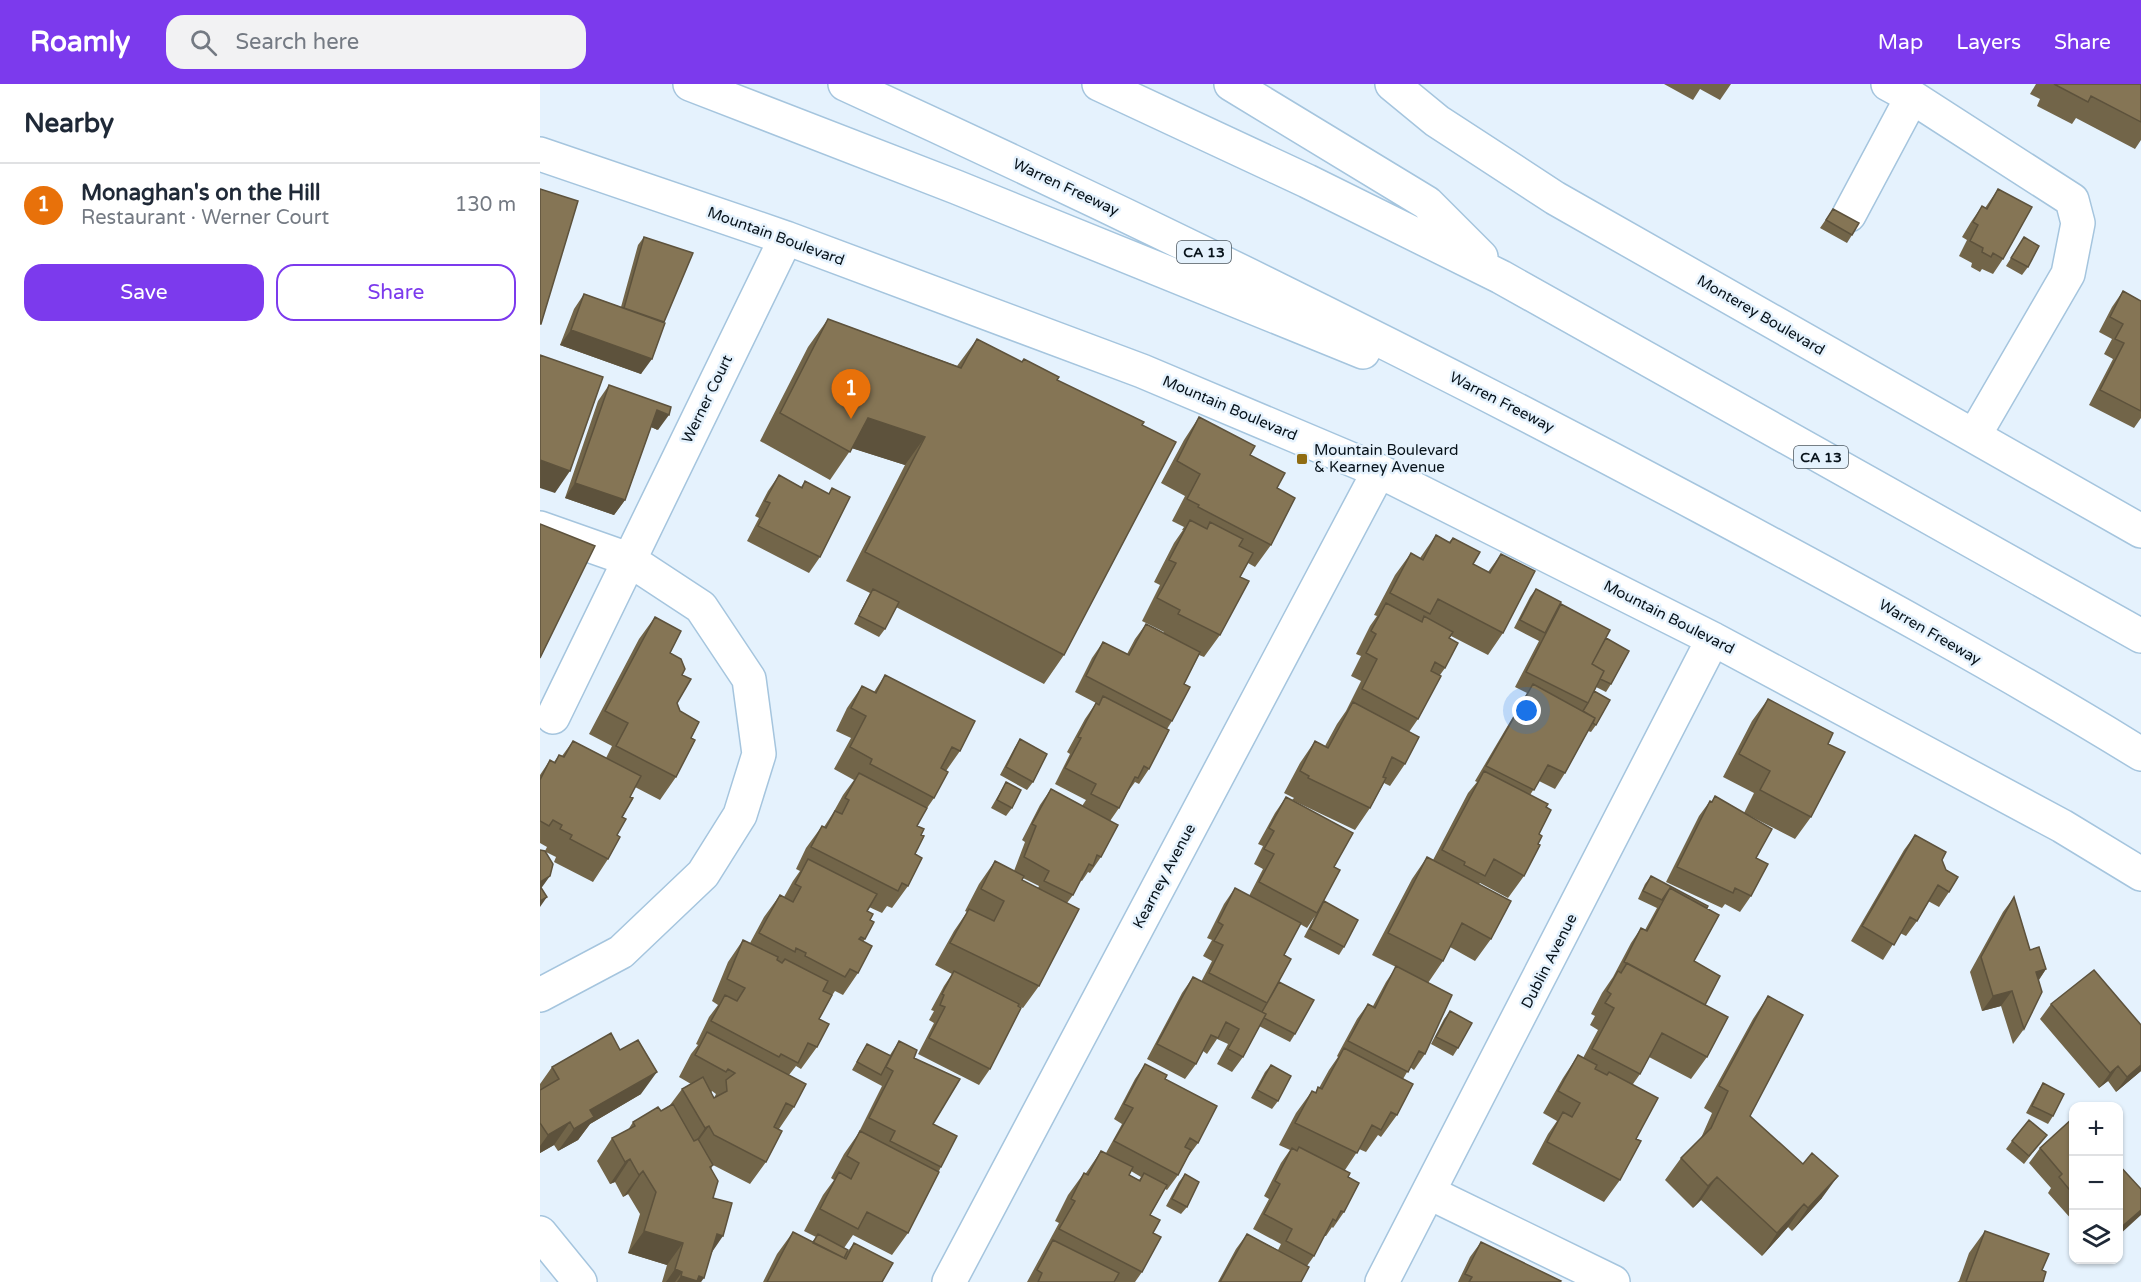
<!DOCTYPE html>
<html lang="en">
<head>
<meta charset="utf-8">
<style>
  :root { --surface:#fff; --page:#f2f2f3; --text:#1f2937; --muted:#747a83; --line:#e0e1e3; --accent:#7c3aed }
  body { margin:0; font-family:"Varela Round",sans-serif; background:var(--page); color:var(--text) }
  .controls { position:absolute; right:18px; bottom:18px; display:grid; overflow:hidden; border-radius:12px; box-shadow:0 2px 4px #0004 }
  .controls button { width:54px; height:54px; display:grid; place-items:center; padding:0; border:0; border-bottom:2px solid var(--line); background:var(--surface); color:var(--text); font:30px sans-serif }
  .you { position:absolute; left:987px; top:627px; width:21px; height:21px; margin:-15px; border:4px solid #fff; border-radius:50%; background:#1a73e8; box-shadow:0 0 0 9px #1a73e833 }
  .badge { display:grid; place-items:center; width:39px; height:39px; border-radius:50%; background:var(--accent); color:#fff; font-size:20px; font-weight:700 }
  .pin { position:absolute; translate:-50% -50px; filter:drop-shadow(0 2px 3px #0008) }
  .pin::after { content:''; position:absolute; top:32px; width:21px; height:18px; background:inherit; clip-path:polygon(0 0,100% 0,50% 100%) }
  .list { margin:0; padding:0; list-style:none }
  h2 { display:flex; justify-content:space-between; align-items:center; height:78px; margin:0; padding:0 24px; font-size:26px }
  h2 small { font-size:20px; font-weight:400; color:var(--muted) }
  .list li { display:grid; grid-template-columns:39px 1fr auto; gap:18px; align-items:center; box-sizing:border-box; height:84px; padding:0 24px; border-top:2px solid var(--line) }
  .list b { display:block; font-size:22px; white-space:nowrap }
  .list p { margin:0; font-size:20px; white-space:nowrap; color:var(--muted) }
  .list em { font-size:20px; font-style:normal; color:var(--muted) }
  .actions { display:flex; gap:12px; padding:18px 24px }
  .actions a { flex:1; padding:14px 0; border:2px solid var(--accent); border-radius:18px; text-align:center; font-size:21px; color:var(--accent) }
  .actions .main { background:var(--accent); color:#fff }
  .icon { flex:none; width:33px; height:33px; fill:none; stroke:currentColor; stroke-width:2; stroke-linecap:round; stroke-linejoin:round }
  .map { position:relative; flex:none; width:1601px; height:1198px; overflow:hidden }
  header { display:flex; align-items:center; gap:36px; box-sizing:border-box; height:84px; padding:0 30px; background:var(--accent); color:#fff }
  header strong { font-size:28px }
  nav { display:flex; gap:33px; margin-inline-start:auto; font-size:21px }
  .search { width:420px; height:54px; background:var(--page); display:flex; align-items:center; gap:15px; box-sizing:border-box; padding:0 21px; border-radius:18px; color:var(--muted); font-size:22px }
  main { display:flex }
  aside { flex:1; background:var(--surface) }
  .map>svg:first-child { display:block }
</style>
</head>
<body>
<header>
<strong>Roamly</strong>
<div class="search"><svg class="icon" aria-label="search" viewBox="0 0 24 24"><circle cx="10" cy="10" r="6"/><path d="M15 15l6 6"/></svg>Search here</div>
<nav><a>Map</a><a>Layers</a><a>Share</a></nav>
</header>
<main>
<aside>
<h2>Nearby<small></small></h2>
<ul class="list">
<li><span class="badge" style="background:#e8710a">1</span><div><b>Monaghan's on the Hill</b><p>Restaurant · Werner Court</p></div><em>130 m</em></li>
</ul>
<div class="actions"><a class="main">Save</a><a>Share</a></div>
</aside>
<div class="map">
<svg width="1601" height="1198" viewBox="0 0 1601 1198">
  <rect width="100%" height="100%" fill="#e5f2fd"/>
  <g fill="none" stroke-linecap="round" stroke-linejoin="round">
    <defs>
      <path id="minor" d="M852 0 897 37 1015 114 1601 447
        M1348 0 1372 13
        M0 70 246 154 602 287 839 387 1173 555 1522 742 1601 790
        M1309 131 1372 13 1532 116 1538 139 1528 190 1434 352
        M0 444 88 475 161 523 209 595 219 670 200 731 163 790 81 868 0 911
        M13 633 246 154
        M890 1109 1073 1198
        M0 1149 40 1198
        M409 1198 839 387
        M842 1198 1173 555"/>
      <path id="highway" d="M150 0 416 103 823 268
        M305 0C594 132 879 272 1160 422 1308 501 1458 582 1601 670
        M559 0 767 97 961 193 1601 552
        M691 0 887 119 941 173"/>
    </defs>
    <!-- minor casing -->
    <use href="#minor" stroke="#a5c5de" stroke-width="36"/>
    <!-- highway casing -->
    <use href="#highway" stroke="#a5c5de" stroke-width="36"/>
    <!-- minor -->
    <use href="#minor" stroke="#fff" stroke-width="33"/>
    <!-- highway -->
    <use href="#highway" stroke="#fff" stroke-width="33"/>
  </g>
  <!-- wall -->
  <path fill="#726549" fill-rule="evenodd" d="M1124 0H1191L1180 16 1160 5 1153 16Z
    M1496 0H1601V56L1595 65 1536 34 1532 40 1497 22 1500 15 1490 10Z
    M1458 105 1463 175 1453 190 1442 185 1440 188 1431 183 1432 179 1419 172 1427 156 1422 153 1431 138 1442 122 1445 124Z
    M1293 125 1312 151 1307 159 1280 144Z
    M104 153 123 238 101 290 20 261 34 225 44 210 81 223 98 161Z
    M1484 153 1488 183 1482 191 1466 182Z
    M1583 207 1601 217V334L1594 344 1549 321 1573 275 1564 270 1572 255 1559 248 1572 223Z
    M288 235 417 282 437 255 602 341 524 571 504 600 356 523 345 545 339 553 314 540 330 509 306 497 365 381 312 364 290 396 220 357 268 263Z
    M69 301 118 346 111 343 85 416 74 431 25 414 58 317Z
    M659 333 710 371 737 404 731 461 715 483 708 479 700 493 680 551 664 573 659 571 644 600 632 637 627 645 609 685 599 700 595 698 587 709 579 724 570 737 561 773 550 789 548 788 542 797 540 796 533 811 527 819 499 902 483 924 478 922 450 985 439 1001 378 970 394 939 389 936 394 927 391 926 404 902 412 890 395 881 414 847 427 828 425 827 439 800 455 777 474 787 485 758 482 756 500 721 511 705 542 722 546 716 515 700 530 670 527 668 545 635 556 619 558 620 535 608 552 574 563 558 587 570 595 555 606 540 624 549V548L602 537 620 501 614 498 634 459 643 446H642L644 443 632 437 645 412 621 399 644 356ZM483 794 499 802 498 804 482 796Z
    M239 391 261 403 265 397 289 410 292 404 280 473 269 489 207 457 219 434 215 432 228 407Z
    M896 451 909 458 913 454 933 480 948 488 961 470 963 549 948 571 911 552 909 554 905 584 900 591 878 635 869 648 865 680 850 702 844 699 830 724 815 746 752 716 754 714 744 709 760 679 775 657 785 662 797 640 806 627 821 597 811 592 821 572 816 570 830 542 837 532 834 531 855 491 871 469 880 474Z
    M996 505 1016 527 1021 520 1066 554 1071 600 1066 608 1056 603 1054 607 1056 641 1051 648 1048 647 1025 689 1015 705 999 697 990 711 1006 723 999 750 998 760 984 792 968 814 940 799 939 800 951 855 935 877 910 863 903 877 888 899 885 970 874 986 870 983 863 995 857 1031 841 1053 838 1051 826 1068 819 1065 805 1086 808 1093 804 1128 793 1144 792 1143 786 1152H784L774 1172 767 1182 761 1198H678L696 1165 707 1150 738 1166 741 1160 713 1145 729 1115 724 1112 741 1079 750 1066 739 1061 756 1029 772 1007 775 1009 778 1003 779 1004 789 986 798 973 797 972 817 935 828 920 833 922 846 898 856 883 832 871 872 795 887 773 893 776 928 709 937 698 935 697 987 609 975 603 999 557 974 544 990 513Z
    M115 533 130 569 142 591 137 619 151 654 136 693 120 716 95 703 90 713 82 733 68 775 53 798 14 778 16 773 6 768 1 804 0 766 5 767 7 763 0 759V691L10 676 14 678 19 671 22 672 33 657 66 674 72 662 49 650 99 555Z
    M345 591 420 667 406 687 394 714 385 727 377 742 381 751 375 770 368 802 352 824 347 822 342 829 329 823 327 827 330 836 325 855 323 858 318 889 303 911 295 907 291 913 279 935 277 963 261 985 256 982 249 991 254 1023 239 1045 226 1078 210 1100 173 1081 171 1085 173 1114 172 1168 161 1198H122L127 1181 88 1169 100 1130 88 1110 83 1113 75 1098 70 1100 57 1077 72 1054 88 1046 93 1038 121 1027 130 1021 142 1005 151 1000 139 993 151 970 158 961 156 960 169 933 178 921 172 917 188 878 203 856 210 859 224 833 240 811 244 813 253 797 260 787 256 785 266 764 282 742 284 743 293 729 303 711 314 696 294 685 311 654 296 647 307 624 322 602 334 608ZM172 1007 176 1010 174 1014 171 1009Z
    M1228 615 1288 660 1271 733 1255 755 1204 729 1214 709 1183 693 1212 637Z
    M480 655 493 698 487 706 460 691 475 663Z
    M466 698 472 724 466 732 451 724Z
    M1175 712 1216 774 1211 812 1200 828 1185 820 1182 824 1126 798 1159 732 1170 717H1172Z
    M746 713 794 783 781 823 804 863 799 871 764 853 775 832 767 844 760 840 744 871 739 898 755 950 750 958 719 942 703 973 692 988 677 980 688 960 677 955 667 970 663 967 656 980 645 995 607 975 642 909 653 893 661 898 672 877 663 872 672 856 667 854 684 820 695 804 709 812 723 785 714 780 723 762 718 760 735 729Z
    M1375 751 1402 776 1409 808 1399 823 1388 817 1377 837 1366 852 1360 849 1343 876 1311 857 1364 766Z
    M1111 792 1167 824 1154 877 1165 921 1167 973 1151 995 1109 973 1100 990 1093 1000 1096 1055 1080 1096 1064 1118 992 1080 1008 1050 1017 1037 1003 1029 1023 994 1038 971 1043 974 1058 946 1050 941 1055 932 1051 930 1062 909 1073 893 1091 859 1101 844 1105 846 1117 824 1098 815 1105 800Z
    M1474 813 1490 866 1506 885 1499 896 1484 945 1473 960 1461 922 1442 927 1430 888 1463 828Z
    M1228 912 1210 1032 1282 1114 1252 1147 1248 1143 1222 1172 1161 1116 1153 1124 1125 1096 1141 1074 1161 1054 1172 1029 1164 1024 1213 935Z
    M1511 920 1601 987 1576 1008 1568 997 1559 1004 1500 935Z
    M910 927 918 964 913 972 891 960 904 935Z
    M359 957 374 974 393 1040 401 1083 368 1149 352 1171 313 1151 304 1164 305 1171 314 1159 342 1198H223L237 1170 253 1148 272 1158 276 1153 264 1147 283 1111 294 1096 291 1094 304 1070 318 1050 342 1002 312 986 322 968 327 960 350 971Z
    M605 980 625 995 658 1059 647 1074 638 1091 627 1106 625 1105 610 1131 613 1149 602 1188 595 1198H487L519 1139 515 1137 528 1111 544 1089H546L561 1067 566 1069 582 1040 574 1035 595 995ZM591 1087 601 1093 599 1096 589 1091Z
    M731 981 738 1017 732 1025 711 1014 725 988Z
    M12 983 101 1010 50 1040 38 1056 18 1067 14 1061 0 1069V1000Z
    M1503 999 1513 1032 1508 1040 1486 1029 1498 1007Z
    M1533 1034V1137L1508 1109 1511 1104 1489 1079 1500 1064Z
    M1472 1057 1501 1058 1484 1080 1466 1065Z
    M645 1090 647 1123 641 1130 626 1122 639 1098Z
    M1445 1147 1502 1186 1503 1198H1417L1419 1197 1429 1169Z
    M941 1158 1020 1198H918L930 1173Z"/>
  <!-- shaded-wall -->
  <path fill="#5d523c" d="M31 246 112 275 101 290 20 261Z
    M117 326 129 331 118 346 106 341Z
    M328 334 385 353 365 381 308 363Z
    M0 376 30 387 15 409 0 404Z
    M35 399 85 416 74 431 25 414Z
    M10 792 0 806V798Z
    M7 813 0 823V817Z
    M1506 885 1495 901 1496 888Z
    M1472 907 1461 922 1442 927 1453 912Z
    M1601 981V987L1576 1008 1587 993Z
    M1578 982 1568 997 1559 1004 1570 989Z
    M117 988 101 1010 50 1040 38 1056 18 1067 34 1045 50 1026Z
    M30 1038 14 1061 0 1069V1062L8 1051Z
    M169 1042 153 1064 149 1067 165 1044Z
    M90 1075 75 1098 70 1100 85 1078Z
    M103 1087 88 1110 83 1113 99 1091Z
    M1298 1092 1282 1114 1252 1147 1268 1124Z
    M1177 1093 1161 1116 1153 1124 1168 1102Z
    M1264 1120 1248 1143 1222 1172 1237 1149Z
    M1601 1126V1131L1578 1152V1146Z
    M104 1147 143 1159 127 1181 88 1169Z
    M177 1150 183 1152 168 1174Z
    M135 1185 142 1188 135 1198H126Z
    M141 1192H159L164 1194 161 1198H137Z"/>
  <!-- building -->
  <path fill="#857555" stroke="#5d523c" stroke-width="1.5" d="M1514 0H1601V38L1551 12 1548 18Z
    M0 105 38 117 1 240H0Z
    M1458 105 1492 123 1463 175 1453 169 1451 173 1442 168 1443 164 1430 157 1438 141 1433 138 1442 122 1447 125Z
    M1293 125 1319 139 1312 151 1286 136Z
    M104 153 153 169 124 238 84 224Z
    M1484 153 1499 162 1488 183 1471 174Z
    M1583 207 1601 217V327L1560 306 1584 259 1575 255 1583 240 1570 233Z
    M44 210 125 239 112 275 31 246Z
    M288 235 421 284 437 255 482 278 484 275 519 293 517 296 604 338 602 341 636 358 524 571 325 468 385 353 328 334 310 368 240 329Z
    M0 271 63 293 30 387 0 376Z
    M69 301 131 323 129 331 117 326 85 416 35 399Z
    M659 333 715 362 710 371 745 389 737 404 755 414 731 461 658 423 659 421 647 415 660 390 637 377Z
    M239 391 262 404 265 397 289 410 292 404 310 413 280 473 218 442 230 419 225 417Z
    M650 436 667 445 670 438 703 455 699 462 713 469 700 493 709 497 680 551 638 530 640 526 617 514 636 479 629 476Z
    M0 440 55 462 0 574Z
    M896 451 910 459 913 454 940 468 933 480 950 489 961 470 995 487 963 549 898 515 890 530 850 509 871 469 883 476Z
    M333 505 359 518 345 545 319 532Z
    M996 505 1021 518 1005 549 980 536Z
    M846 519 882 538 884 532 913 548 909 554 918 559 905 584 895 578 891 587 901 592 878 635 822 605 837 575 826 569 836 550 831 547Z
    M1021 520 1070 546 1052 580 1064 587 1048 619 986 588Z
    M115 533 141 547 130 569 141 575 145 585 142 591 151 595 137 619 140 627 159 638 151 654 155 656 136 693 76 662 88 639 65 627Z
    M606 540 660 568 644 600 650 603 632 637 546 592 563 558 589 571Z
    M1066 554 1089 567 1071 600 1060 595 1064 587 1052 580Z
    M345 591 435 637 420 667 412 663 401 684 408 688 394 714 330 680 332 675 310 663 326 632 311 624 322 602 336 609Z
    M993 600 1055 634 1025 689 1008 681 994 706 946 682Z
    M1054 607 1070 616 1056 641 1053 639 1055 634 1043 627 1048 619Z
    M563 612 629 646 609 685 604 682 598 694 595 693 579 724 551 710 556 700 525 684 541 654 538 653 556 619 559 621Z
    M1228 615 1293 649 1288 660 1305 668 1271 733 1220 706 1230 687 1199 670Z
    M813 618 879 653 865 680 852 673 843 693 846 694 830 724 768 694 769 692 760 687 775 657 788 664Z
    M480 655 507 670 493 698 466 683Z
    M33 657 101 692 90 713 93 714 82 733 86 735 77 751 80 753 68 775 30 755 32 751 20 745 22 741 13 736 9 742 0 737V696L10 676 15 679 19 671 24 673Z
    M944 687 1008 720 1006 723 1011 726 999 750 1002 752 998 760 1000 761 984 792 954 775 945 792 924 781 925 778 902 766Z
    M319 689 387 724 377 742 384 745 381 751 384 752 375 770 382 774 368 802 362 799 358 807 271 763 282 742 286 744 295 727 302 730 309 716 305 714Z
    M466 698 481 706 472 724 457 716Z
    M511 705 578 741 561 773 557 771 553 782 549 780 533 811 504 797 509 787 484 773 496 742 492 740Z
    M1175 712 1232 745 1216 774 1228 780 1211 812 1195 804 1193 809 1137 783 1170 717 1172 718Z
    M746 713 813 749 794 783 800 786 777 829 719 798 734 770 724 765 734 747 729 744Z
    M1375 751 1406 768 1402 776 1406 786 1418 793 1409 808 1398 801 1377 837 1370 833 1354 861 1322 842Z
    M0 766 5 767 13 780 10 792 0 798Z
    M887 773 971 817 951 855 922 839 903 877 848 849Z
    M268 775 337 810 327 827 333 830 330 836 334 838 325 855 321 853 319 855 332 862 318 889 310 885 305 893 265 872 266 869 256 864 255 868 219 849 240 811 253 818 261 803 255 800Z
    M455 777 484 792 482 796 539 825 499 902 410 859 429 825 454 837 464 817 441 805Z
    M1111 792 1168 822 1167 824 1130 804 1122 816 1103 807Z
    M0 802 7 813 0 817Z
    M695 804 761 839 744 871 751 875 727 919 669 889 683 861 674 857 683 841 678 838Z
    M1130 804 1179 831 1154 877 1180 892 1165 921 1084 878 1101 844 1107 847Z
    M1474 813 1490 866 1499 863 1506 885 1496 888 1502 908 1484 945 1472 907 1453 912 1441 873Z
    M784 817 818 836 804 863 770 845Z
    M203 856 238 873 237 876 242 879 245 875 288 897 283 907 292 911 279 935 289 940 277 963 268 959 258 979 241 970 239 973 171 937 185 911 197 917 205 904 187 895Z
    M1087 879 1188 933 1167 973 1122 949 1100 990 1052 965 1074 924 1065 919 1071 910 1067 907 1078 887 1081 889Z
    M856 882 912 911 885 970 879 967 868 988 808 957 828 920 835 924Z
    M1554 886 1601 941V981L1587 993 1578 982 1570 989 1511 920Z
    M414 887 479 920 478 922 481 924 450 985 389 954 405 923 400 921 404 911 402 910Z
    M653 893 726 930 703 973 688 965 699 945 686 938 678 954 671 951 656 980 617 960Z
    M739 898 774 916 755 950 724 934 726 930 722 928Z
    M1228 912 1263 931 1210 1032 1263 1080 1272 1069 1298 1092 1268 1124 1264 1120 1237 1149 1177 1093 1168 1102 1141 1074 1171 1044 1188 1007 1179 1002Z
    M910 927 932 939 918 964 896 953Z
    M167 948 266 1000 254 1023 246 1019 234 1043 242 1047 226 1078 174 1051 169 1042 165 1044 142 1005 163 993 174 1014 187 1007 186 996 195 989 188 985 186 988 155 971Z
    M71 949 80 966 98 956 117 988 50 1026 54 1033 34 1045 30 1038 8 1051 0 1039V1006L19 995 12 983Z
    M359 957 377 966 374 974 420 995 393 1040 417 1052 401 1083 350 1057 355 1047 329 1034 353 987 346 983Z
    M327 960 351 972 341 991 317 978Z
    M804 964 873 1000 857 1031 851 1028 841 1046 832 1041 817 1069 755 1039 772 1007 776 1009 778 1003 782 1005Z
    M1038 971 1057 981 1055 985 1067 991 1069 988 1118 1014 1096 1055 1101 1057 1080 1096 1007 1058 1023 1028 1032 1033 1040 1019 1018 1007Z
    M605 980 627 991 625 995 677 1022 658 1059 650 1054 645 1063 651 1066 638 1091 574 1057 593 1024 584 1020Z
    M731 981 751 992 738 1017 717 1006Z
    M1503 999 1524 1010 1513 1032 1492 1022Z
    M133 1020 154 1057 158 1055 173 1081 170 1083 178 1097 173 1114 192 1119 183 1152 177 1150 164 1194 159 1192 157 1197 141 1192 142 1188 135 1185 143 1159 104 1147 116 1108 103 1087 99 1091 90 1075 85 1078 72 1054 95 1042 93 1038 118 1023 121 1027Z
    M1533 1034V1110L1519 1093 1522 1090 1500 1064Z
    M1489 1036 1507 1051 1489 1072 1472 1057Z
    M320 1047 399 1088 368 1149 327 1128 318 1145 280 1125 299 1088 311 1095 319 1079 307 1072Z
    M759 1063 810 1089 808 1093 819 1099 804 1128 801 1127 796 1137 793 1135 774 1172 746 1157 752 1145 724 1130 740 1100 735 1097 752 1064 757 1067Z
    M561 1067 593 1083 589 1091 600 1097 604 1089 627 1101 610 1131 620 1136 613 1149 621 1153 602 1188 519 1145 535 1117 531 1115 544 1089 548 1091Z
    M1578 1080 1601 1105V1126L1578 1146Z
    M645 1090 659 1098 647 1123 632 1115Z
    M1445 1147 1509 1170 1502 1186 1506 1188 1503 1198H1426Z
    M253 1148 306 1175 314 1159 353 1179 342 1198H227Z
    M278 1150 308 1166 304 1174 273 1159Z
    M707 1150 769 1183 761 1198H680Z
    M513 1156 579 1189 574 1198H498L502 1189 497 1186Z
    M941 1158 1021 1197 1020 1198H929L932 1193 925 1190Z"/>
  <!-- markers -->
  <rect fill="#906c12" stroke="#e5f2fd" stroke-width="2" x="756" y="369" width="12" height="12" rx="3"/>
  <g text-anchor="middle" stroke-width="5" stroke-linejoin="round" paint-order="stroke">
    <!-- shield labels -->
    <g fill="#e5f2fd" stroke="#4a555e" stroke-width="1.5">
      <rect x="637" y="157" width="54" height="22" rx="4.5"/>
      <rect x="1254" y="362" width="54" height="22" rx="4.5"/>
    </g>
    <g font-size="14" font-weight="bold" fill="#07121a">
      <text x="664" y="173">CA 13</text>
      <text x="1281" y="378">CA 13</text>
    </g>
    <!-- street labels -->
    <g font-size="15" fill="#07121a" stroke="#e5f2fd">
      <text transform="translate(526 103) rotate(25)" y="5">Warren Freeway</text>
      <text transform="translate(236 152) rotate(20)" y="5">Mountain Boulevard</text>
      <text transform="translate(1221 231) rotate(30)" y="5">Monterey Boulevard</text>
      <text transform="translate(167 315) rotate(-64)" y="5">Werner Court</text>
      <text transform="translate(962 318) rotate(27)" y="5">Warren Freeway</text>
      <text transform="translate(690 324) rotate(23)" y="5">Mountain Boulevard</text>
      <text transform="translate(1129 533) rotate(27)" y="5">Mountain Boulevard</text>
      <text transform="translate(1390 548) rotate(30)" y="5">Warren Freeway</text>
      <text transform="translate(624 792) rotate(-62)" y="5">Kearney Avenue</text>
      <text transform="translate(1009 877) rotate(-63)" y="5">Dublin Avenue</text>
    </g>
    <!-- poi labels -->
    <g font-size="15" fill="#07121a" stroke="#e5f2fd" text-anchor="start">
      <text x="774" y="371">Mountain Boulevard<tspan x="774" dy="17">&amp; Kearney Avenue</tspan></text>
    </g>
  </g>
</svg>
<div class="controls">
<button>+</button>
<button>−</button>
<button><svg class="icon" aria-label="layers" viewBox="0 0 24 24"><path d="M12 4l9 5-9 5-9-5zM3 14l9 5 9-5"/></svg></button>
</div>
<div class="you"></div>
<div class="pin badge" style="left:311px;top:335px;background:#e8710a">1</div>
</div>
</main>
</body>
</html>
